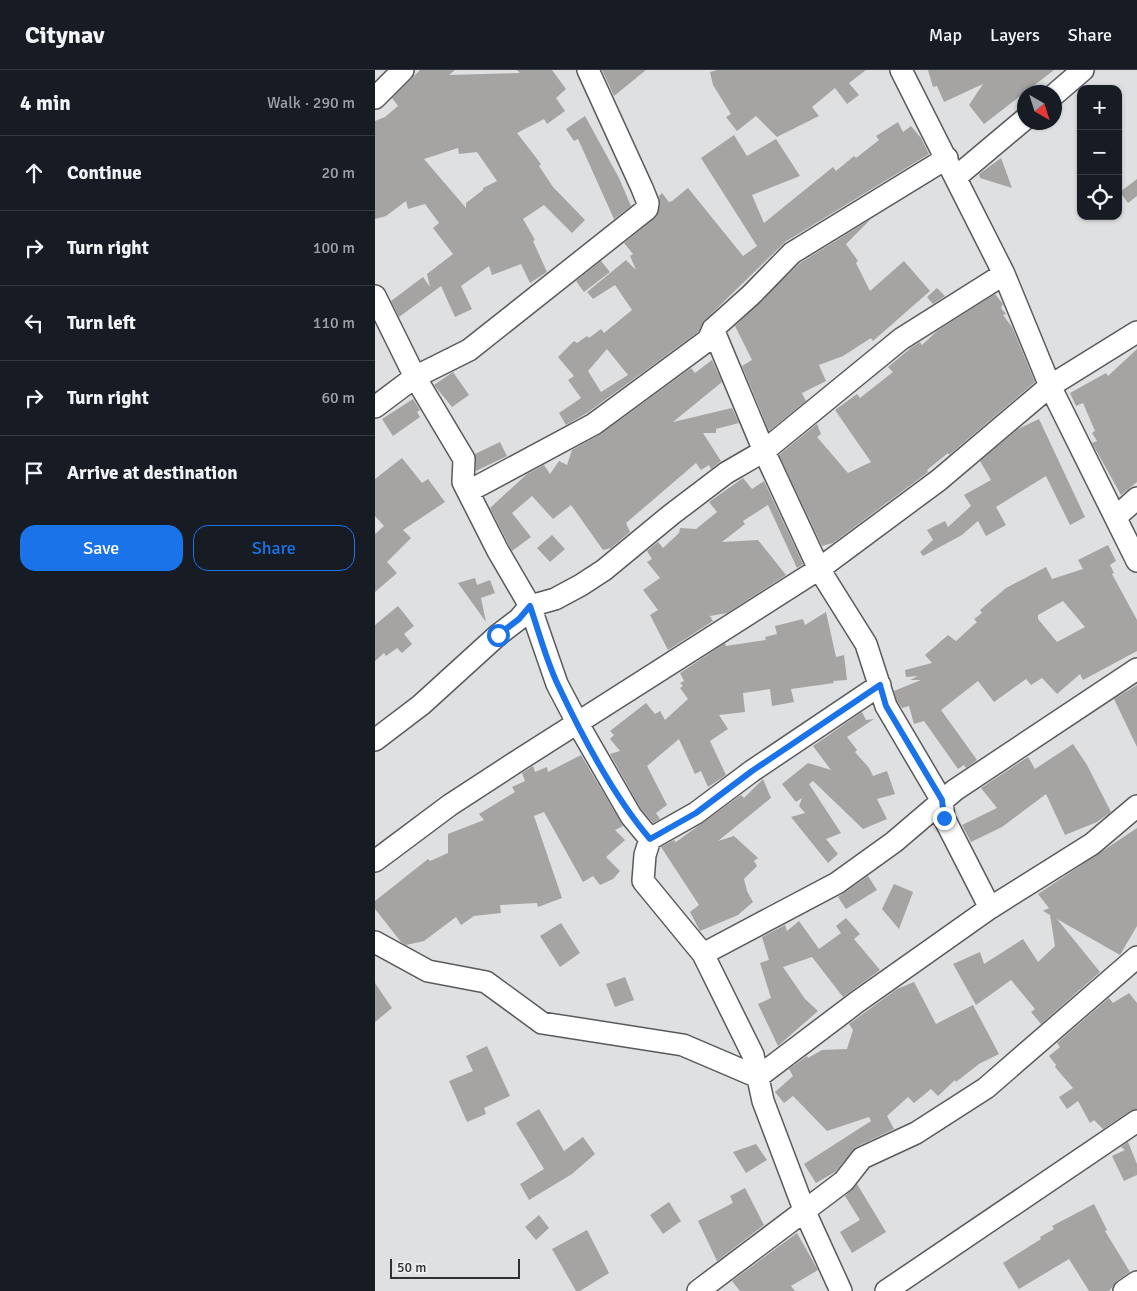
<!DOCTYPE html>
<html lang="en">
<head>
<meta charset="utf-8">
<style>
  :root { --surface:#171b24; --page:#242831; --text:#f1f3f6; --muted:#9ea1a6; --line:#363941; --accent:#1a73e8 }
  body { margin:0; font-family:Signika,sans-serif; background:var(--page); color:var(--text) }
  .controls { position:absolute; right:15px; top:15px; display:grid; overflow:hidden; border-radius:10px; box-shadow:0 1px 4px #0004 }
  .controls button { width:45px; height:45px; display:grid; place-items:center; padding:0; border:0; border-bottom:1px solid var(--line); background:var(--surface); color:var(--text); font:25px sans-serif }
  .compass { position:absolute; left:642px; top:15px; width:45px; height:45px; border-radius:50%; background:var(--surface); box-shadow:0 1px 4px #0004; rotate:141deg }
  .scale { position:absolute; left:15px; bottom:12px; width:130px; box-sizing:border-box; padding-left:5px; border:2px solid #303031; border-top:0; font-size:14px; line-height:18px; white-space:nowrap; color:#303031; -webkit-text-stroke:4px #ecedef; paint-order:stroke }
  .stop { position:absolute; width:15px; height:15px; margin:-11px; border:4px solid #1a73e8; border-radius:50%; background:#fff }
  .stop.end { background:#1a73e8; border-color:#fff; box-shadow:0 1px 5px #0008 }
  .list { margin:0; padding:0; list-style:none }
  h2 { display:flex; justify-content:space-between; align-items:center; height:65px; margin:0; padding:0 20px; font-size:21px }
  h2 small { font-size:16px; font-weight:400; color:var(--muted) }
  .list li { display:grid; grid-template-columns:32px 1fr auto; gap:15px; align-items:center; box-sizing:border-box; height:75px; padding:0 20px; border-top:1px solid var(--line) }
  .list b { display:block; font-size:19px; white-space:nowrap }
  .list em { font-size:16px; font-style:normal; color:var(--muted) }
  .actions { display:flex; gap:10px; padding:15px 20px }
  .actions a { flex:1; padding:11px 0; border:1px solid var(--accent); border-radius:15px; text-align:center; font-size:18px; color:var(--accent) }
  .actions .main { background:var(--accent); color:#fff }
  .icon { flex:none; width:28px; height:28px; fill:none; stroke:currentColor; stroke-width:2; stroke-linecap:round; stroke-linejoin:round }
  .map { position:relative; flex:none; width:762px; height:1221px; overflow:hidden }
  header { display:flex; align-items:center; gap:30px; box-sizing:border-box; height:70px; padding:0 25px; background:var(--surface); border-bottom:1px solid var(--line) }
  header strong { font-size:24px }
  nav { display:flex; gap:28px; margin-inline-start:auto; font-size:18px }
  main { display:flex }
  aside { flex:1; background:var(--surface) }
  .map>svg:first-child { display:block }
</style>
</head>
<body>
<header>
<strong>Citynav</strong>
<nav><a>Map</a><a>Layers</a><a>Share</a></nav>
</header>
<main>
<aside>
<h2>4 min<small>Walk · 290 m</small></h2>
<ul class="list">
<li><svg class="icon" aria-label="ahead" viewBox="0 0 24 24"><path d="M12 20V5M6 11l6-6 6 6"/></svg><div><b>Continue</b></div><em>20 m</em></li>
<li><svg class="icon" aria-label="right" viewBox="0 0 24 24"><path d="M7 20v-9h11M14 6l5 5-5 5"/></svg><div><b>Turn right</b></div><em>100 m</em></li>
<li><svg class="icon" aria-label="left" viewBox="0 0 24 24"><path d="M17 20v-9H6M10 6l-5 5 5 5"/></svg><div><b>Turn left</b></div><em>110 m</em></li>
<li><svg class="icon" aria-label="right" viewBox="0 0 24 24"><path d="M7 20v-9h11M14 6l5 5-5 5"/></svg><div><b>Turn right</b></div><em>60 m</em></li>
<li><svg class="icon" aria-label="arrive" viewBox="0 0 24 24"><path d="M6 21V4h12l-3 4 3 4H6"/></svg><div><b>Arrive at destination</b></div></li>
</ul>
<div class="actions"><a class="main">Save</a><a>Share</a></div>
</aside>
<div class="map">
<svg width="762" height="1221" viewBox="0 0 762 1221">
  <rect width="100%" height="100%" fill="#dee0e2"/>
  <!-- building -->
  <path fill="#a6a3a3" fill-rule="evenodd" d="M45 0H80L74 5 145 3 142 0H177L191 19 181 28 190 41 172 54 169 49 142 63 166 94 164 96 178 117 210 150 197 163 169 135 148 149 160 170 158 171 172 202 155 213 146 194 117 205 114 196 86 216 97 239 80 247 66 216 24 247 16 231 48 207 55 217 52 204 78 184 58 158 64 153 50 134 33 139 31 131 11 146 0 149V51L10 47 23 36 17 28ZM83 78 84 84 102 82 122 111 108 118V120L91 133V138L49 89Z
    M227 0H271L239 26Z
    M342 0H491L474 13 484 25 472 34 460 18 437 37 444 46 402 67 381 46 362 61 351 47 356 44 338 15 335 2Z
    M553 0H679L609 54 594 35 608 14 569 32 562 16 558 17Z
    M210 46 244 108 256 136 239 149 203 69 199 71 191 59Z
    M523 52 528 62 536 56 546 68 554 84 410 172 330 250 323 262 212 343 191 355 184 343 206 328 193 310 199 306 183 287 199 271 202 273 212 266 214 268 226 259 229 263 257 240 240 215 218 229 212 222 251 190 261 200 255 186 258 184 249 173 280 148 285 135 284 126 287 123 294 132 297 131 313 118 368 186 382 176 326 88 359 65 372 86 401 69 425 106 377 125 389 153 458 97 461 101 479 86 481 88 504 70 501 66ZM232 279 253 305 226 322 213 301Z
    M626 88 637 118 605 108 604 104Z
    M762 109V126L753 133 745 122Z
    M496 149 471 174 483 191 481 193 495 221 529 191 555 221 498 271 496 268 468 286 444 295 451 311 427 323 431 331 394 361 367 296 377 290 360 256 425 193Z
    M226 191 235 202 209 222 201 211Z
    M562 218 570 226 558 234 552 227Z
    M620 224 628 234 626 238 631 244 628 245 637 257 660 312 574 385 573 383 552 400 553 402 537 414 458 473 447 476 404 385 442 354 446 364 442 367 473 403 496 392 460 340 482 324 485 328 518 302 513 297 537 277 545 272 547 275 562 261Z
    M762 279V412L746 425 717 373 722 371 717 363 720 361 708 333 701 336 695 323 731 303 733 306Z
    M337 290 347 312 298 352 357 338 364 353 341 359V363H328L346 391 336 399 334 395 326 400 321 393 251 453 255 462 236 478 228 480 196 435 178 449 157 426 137 443 156 467 137 481 115 438 152 404 169 395 175 404 184 391 192 395 197 380 226 364 316 298 320 303Z
    M78 302 94 325 77 337 59 315Z
    M38 329 45 340 42 342 45 347 18 366 7 349Z
    M664 349 710 447 695 455 671 406 621 437 631 455 611 466 603 451 587 465 548 486 545 482 558 470 552 460 570 451 573 457 596 436 589 425 616 410 605 391 643 359Z
    M125 372 132 386 101 401 100 384Z
    M27 388 47 413 53 409 70 432 28 460 36 468 12 492 22 503 0 522V464L9 456 0 446V409Z
    M368 408 377 419 389 411 428 494 422 498 393 435 368 451 370 454 347 472 383 470 411 505 352 543 335 546 338 551 293 580 275 545 283 540 268 520 285 508 272 492 277 489 272 481 283 472 288 478 304 463 305 458 321 459 342 442 334 432Z
    M177 465 190 479 175 492 162 478Z
    M733 475 741 491 735 495 739 503 737 504 762 550V581L708 610 705 604 682 624 667 608 656 615 651 609 619 632 603 611 566 640 602 690 591 698 589 695 583 699 549 651 539 654 534 636 527 638 522 631 519 621 546 610H535L543 606 531 607 530 600 557 593 550 585 573 565 581 571 602 552 599 549 607 543 605 540 631 518 671 497 677 509 708 499 703 490ZM688 531 710 557 682 572 663 549V545Z
    M100 508 102 515 115 510 120 523 106 528 111 552 83 513Z
    M23 536 39 556 29 564 37 574 27 583 22 578 11 586 9 583 0 591V555Z
    M451 542 461 587 469 585 472 610 458 611 459 613 416 619 419 632 397 636 395 619 368 623 370 642 344 645 353 659 335 671 351 705 333 717 326 701 320 704 304 669 272 696 292 735 281 743 285 749 278 753 266 739 235 684 245 681 235 669 239 665 235 661 271 633 280 644 285 641 290 650 313 629 305 618 308 616 305 613 309 611 305 603 350 573 351 576 391 570 390 567 402 564 400 556 428 549 430 555Z
    M762 615V677L739 629Z
    M487 642 491 650 499 649 472 667 482 680 480 682 494 698 498 706 512 701 520 724 502 729 512 749 488 759 438 711 434 714 466 763 451 769 463 784 453 793 416 747 430 743 424 736 427 728 421 732 407 714 433 693 456 700 438 676Z
    M698 674 712 695 736 742 722 752 690 765 671 724 627 757 596 772 587 755 622 738 606 718 653 687 660 699Z
    M206 685 248 756 240 760 250 770 231 787 245 801 238 809 225 815 218 806 208 812 169 742 159 746 187 828 163 837 162 833 125 835 126 843 99 846 86 855 81 847 49 871 31 875 26 872 0 839V831L53 789 55 791 73 783V764L109 750 104 744 140 722 137 717 150 711 147 703 158 696 160 702 172 697 173 702Z
    M388 709 396 728 343 771 359 766 383 788 379 791 382 796 369 809 372 821 378 832 363 845 325 861 315 842 324 835 286 777 299 770 301 772 366 725 369 728Z
    M762 758V856L745 885 682 849 725 902 666 954 656 942 660 939 636 910 601 935 578 894 605 882 609 894 648 869 663 892 680 876 675 845 668 841 674 838 663 824Z
    M493 806 502 820 471 839 463 827Z
    M519 814 538 822 524 859 507 839Z
    M471 848 485 864 479 869 505 900 468 927 437 887 408 897 430 929 443 941 403 976 383 934 396 928 385 893 394 890 387 867 410 855 412 861 424 851 444 879 466 863 461 856Z
    M186 853 205 883 185 897 165 866Z
    M250 907 259 930 240 937 231 914Z
    M539 912 561 954 598 935 624 984 604 994 581 1012 580 1010 563 1026 556 1019 539 1033 533 1027 512 1046 519 1059 481 1077 460 1102 441 1113 429 1094 496 1051 494 1047 452 1061 418 1026 409 1033 400 1022 418 1006 414 999 432 986 433 988 447 980 472 979 478 960 474 954 522 919Z
    M0 913 17 938 0 952Z
    M754 923 762 933V1039L755 1041 728 1059 719 1050 715 1053 703 1031 692 1039 684 1027 698 1018 680 997 681 995 674 986 685 977 682 973 734 928 738 933Z
    M112 976 135 1026 109 1038 111 1044 92 1052 74 1011 98 1001 91 986Z
    M164 1039 189 1081 208 1067 220 1084 197 1104 154 1130 145 1114 169 1099 141 1053Z
    M753 1072 762 1094V1105L749 1111 737 1086 750 1080 746 1077Z
    M381 1074 392 1090 371 1103 358 1082Z
    M482 1114 511 1162 477 1183 465 1162 485 1150 470 1126Z
    M370 1118 389 1155 342 1191 323 1151 358 1133 355 1126Z
    M294 1132 306 1151 288 1164 275 1145Z
    M719 1134 732 1160 730 1161 755 1202 742 1211 734 1221H714L694 1189 644 1219 628 1193 666 1169 665 1167 679 1159 677 1156Z
    M164 1145 174 1158 161 1170 150 1157Z
    M212 1160 234 1203 205 1221H201L177 1179Z
    M422 1163 443 1200 416 1216 420 1221H365L357 1211Z"/>
  <g fill="none" stroke-linecap="round" stroke-linejoin="round">
    <defs>
      <path id="street" d="M526 0 629 204 675 316 762 491
        M680 24 708 0
        M0 28 28 0
        M581 107 650 49
        M0 226 40 307 89 389 88 412 123 481 155 536 182 614 203 654 256 746 275 769 270 785 268 811 328 884 378 985 388 1031 430 1142 466 1221
        M338 259 389 381 444 499 491 574 511 636 567 731 569 748 615 838
        M0 337 40 307 94 280 272 139 273 133 267 118 213 0
        M94 421 219 354 333 270 338 259 376 225 417 183 572 88
        M742 446 762 428
        M0 670 46 635 123 565 144 549 155 536 180 529 206 515 229 500 297 444 351 403 389 381 526 269 629 204
        M275 769 321 743 377 701 505 615
        M0 791 75 735 144 690 444 499 564 410 675 316 762 262
        M0 872 53 901 111 912 167 953 308 975 383 1007 482 932 615 838 717 774 762 736
        M328 884 462 813 519 772 580 720 762 599
        M323 1221 469 1111 487 1088 541 1063 611 1018 762 887
        M511 1221 762 1051
        M749 1221 762 1212"/>
    </defs>
    <!-- street casing -->
    <use href="#street" stroke="#595a5c" stroke-width="24"/>
    <!-- street -->
    <use href="#street" stroke="#fff" stroke-width="21"/>
  </g>
  <g fill="none" stroke-linecap="round" stroke-linejoin="round">
    <!-- route -->
    <path stroke="#1a73e8" stroke-width="6" d="M123 565 144 549 155 536C164 562 171 590 183 615 206 664 240 728 275 769L321 743 377 701 505 615 511 636 567 730 569 748"/>
  </g>
</svg>
<div class="controls">
<button>+</button>
<button>−</button>
<button><svg class="icon" aria-label="locate" viewBox="0 0 24 24"><circle cx="12" cy="12" r="6"/><path d="M12 2v4M12 18v4M2 12h4M18 12h4"/></svg></button>
</div>
<svg class="compass" viewBox="-18 -18 36 36"><path d="M0-13l5 13h-10z" fill="#e53935"/><path d="M0 13l5-13h-10z" fill="#9ea1a6"/></svg>
<div class="scale">50 m</div>
<div class="stop" style="left:123px;top:565px"></div>
<div class="stop end" style="left:569px;top:748px"></div>
</div>
</main>
</body>
</html>
